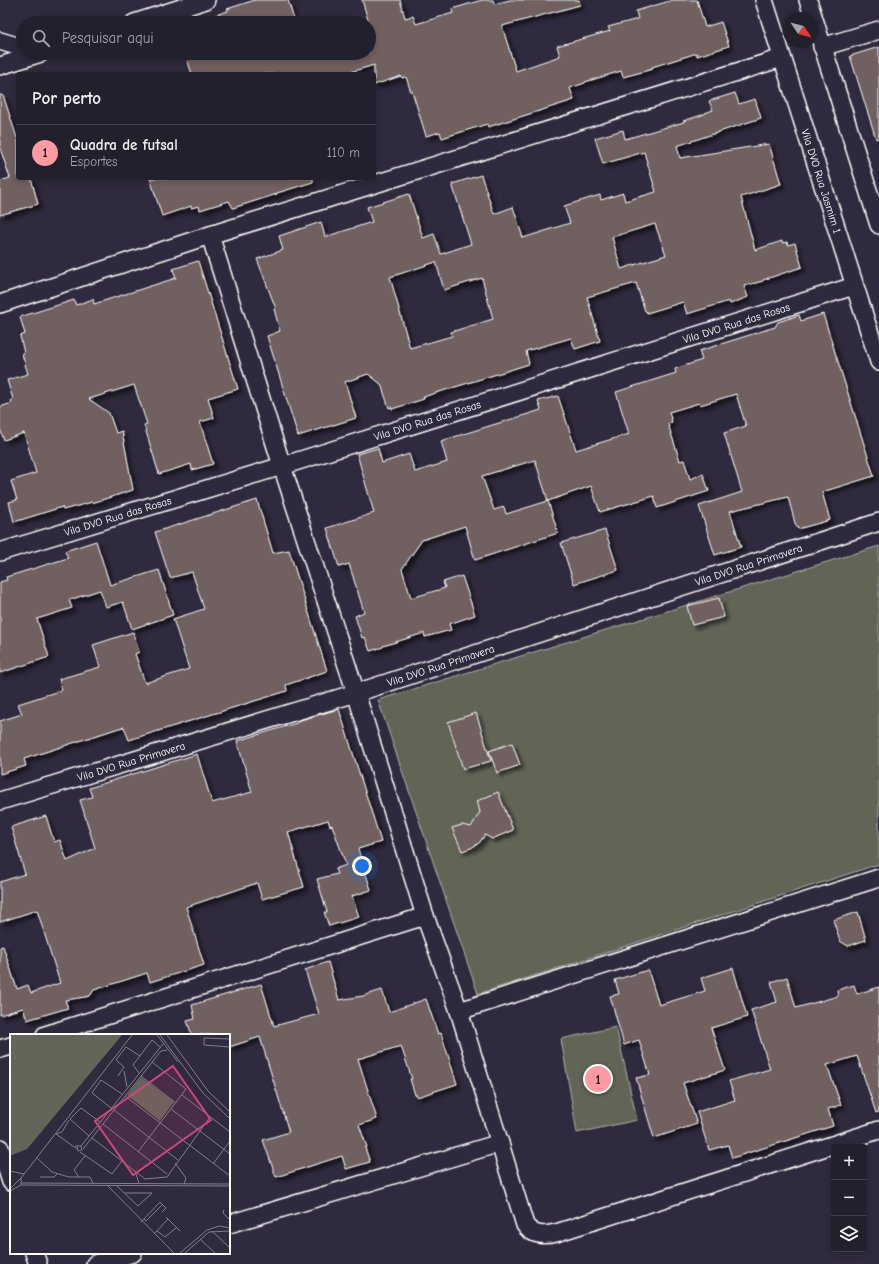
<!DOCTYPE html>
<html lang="pt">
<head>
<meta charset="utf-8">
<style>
  :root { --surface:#23202e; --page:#2b2836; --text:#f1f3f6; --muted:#a3a3aa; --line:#403e4a; --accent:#ff9aa2 }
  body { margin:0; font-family:"Comic Neue",sans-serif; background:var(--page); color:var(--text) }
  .controls { position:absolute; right:12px; bottom:12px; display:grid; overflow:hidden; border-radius:4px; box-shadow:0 2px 6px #0003 }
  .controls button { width:36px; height:36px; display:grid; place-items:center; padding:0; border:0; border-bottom:1px solid var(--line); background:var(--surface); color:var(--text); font:20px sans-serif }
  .compass { position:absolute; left:783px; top:12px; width:36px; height:36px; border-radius:50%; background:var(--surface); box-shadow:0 2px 6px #0003; rotate:125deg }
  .you { position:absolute; left:362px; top:866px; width:14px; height:14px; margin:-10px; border:3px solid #fff; border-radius:50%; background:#1a73e8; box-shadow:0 0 0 6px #1a73e833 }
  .badge { display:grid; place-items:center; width:26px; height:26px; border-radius:50%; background:var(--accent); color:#111; font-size:13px; font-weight:700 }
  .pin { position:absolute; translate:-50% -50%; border:2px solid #fff; box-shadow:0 1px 4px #0006 }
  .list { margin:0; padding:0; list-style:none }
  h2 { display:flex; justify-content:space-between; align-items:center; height:52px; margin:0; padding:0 16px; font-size:17px }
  h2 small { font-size:13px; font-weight:400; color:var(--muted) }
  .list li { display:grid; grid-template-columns:26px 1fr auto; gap:12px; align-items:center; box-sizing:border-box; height:56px; padding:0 16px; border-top:1px solid var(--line) }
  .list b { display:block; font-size:15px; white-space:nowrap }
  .list p { margin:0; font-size:13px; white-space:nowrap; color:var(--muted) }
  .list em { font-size:13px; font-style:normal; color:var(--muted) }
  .icon { flex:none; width:22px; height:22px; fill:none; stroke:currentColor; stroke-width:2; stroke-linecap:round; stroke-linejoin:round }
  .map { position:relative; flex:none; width:879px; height:1264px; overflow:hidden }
  .search { position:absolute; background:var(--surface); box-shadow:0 2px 6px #0003; left:16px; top:16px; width:360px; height:44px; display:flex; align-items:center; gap:10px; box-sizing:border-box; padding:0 14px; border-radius:22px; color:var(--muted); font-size:15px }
  .panel { position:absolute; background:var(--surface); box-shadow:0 2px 6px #0003; left:16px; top:72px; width:360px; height:108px; border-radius:4px }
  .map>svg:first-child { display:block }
</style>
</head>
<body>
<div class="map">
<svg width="879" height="1264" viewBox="0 0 879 1264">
  <defs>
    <filter id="shadow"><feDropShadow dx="3.5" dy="3.5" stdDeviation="2" flood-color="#0009"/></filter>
  </defs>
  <rect width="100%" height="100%" fill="#2f2a3d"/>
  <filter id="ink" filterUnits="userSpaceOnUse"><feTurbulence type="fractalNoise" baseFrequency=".025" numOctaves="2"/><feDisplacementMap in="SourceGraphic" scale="8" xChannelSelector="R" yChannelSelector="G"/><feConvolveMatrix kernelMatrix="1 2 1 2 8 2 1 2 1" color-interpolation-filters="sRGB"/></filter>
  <g filter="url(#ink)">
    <!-- green -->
    <path fill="#626557" stroke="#b0b2ab" d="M879 546V864L478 994 378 700Z
      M616 1027 637 1120 577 1133 561 1039Z"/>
    <!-- building -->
    <path fill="#70615e" stroke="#fff" fill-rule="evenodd" filter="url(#shadow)" d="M255 0H288L295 23H200L199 20 228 11 227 9Z
      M362 0H400L405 18 413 16 416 24 453 13 452 9 482 0H493L494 4 510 0H579L580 5 502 26 516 71 560 56 557 46 610 31 608 27 638 19 636 11 673 0H697L705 27 721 22 729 46 697 56V53L652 67 653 69 623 77 621 71 585 82V83L570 88 574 100 488 127 487 124 442 138 440 132 426 136 412 91 411 92 406 77 402 78 401 76 374 85V65L344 74H192L185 53H369V23Z
      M879 47V138L876 139 850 56Z
      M735 93 739 104 755 99 761 118 677 146 680 158 769 144 781 184 741 197 755 250 782 241V243L787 242 788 245 795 243 802 267 763 280V281L744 286 748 297 730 304 729 301 687 314 683 302 647 313 646 311H645L636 283 587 297 600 341 575 349 571 338 526 351 529 364 423 397 424 399 392 409 391 407 389 408 381 384 368 374 345 382 356 418 298 436 267 336 280 331 274 309H276L257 259 283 250 279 236 321 222 325 237 372 222 367 207 409 194 423 238 434 234 441 254 471 244 452 184 481 175 494 214 513 207 523 238 570 223 564 206 600 195 601 200 623 193 625 201 656 192 644 152 603 164 595 138 623 130 625 139 684 122 683 121 705 114V113L713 110 709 101ZM655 224 666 255 621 269 612 237ZM436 262 444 290 482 278 493 319 451 332 452 336 410 348 390 277Z
      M0 95H3L18 141V178H31L38 204 0 215V181L10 178 0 148Z
      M150 178H313V182L277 193V194L233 208 229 201 200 210 199 206 191 208V206L162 216Z
      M198 261 238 389 208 398 214 418 200 422 213 464 192 470 191 464 159 474 144 425 147 424 134 385 89 399 109 413 116 433 122 431 133 490 92 503V502L63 510 62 507 14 522 9 502 17 500 11 481 36 473 24 433 4 440 0 429V407L12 403 11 400 13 399 7 380 28 374 22 354 24 353 20 336 25 334 20 317 74 300 76 305 93 299 94 304 176 278 173 269Z
      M823 314 874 476 822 492 830 520 798 529 795 523 788 497 730 511 741 547 715 555 699 506 742 492 724 433 746 426 736 394 700 405 699 403 669 412 672 422 668 424 680 461 684 460 690 479 703 474 709 491 657 508 654 496 600 512 591 486 548 501 558 533 475 560 465 526 422 540 402 569 411 598 445 588 443 582 462 576 475 615 449 624 451 630 425 637 424 633 383 646V647L370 651 365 637 362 638 355 616 364 612 349 564 339 567 327 528 374 513 357 454 378 448 382 463 409 454 415 472 447 462 441 441 541 410 538 401 558 396 576 450 629 434 616 392 676 373 675 369 702 360 699 351 775 327 778 322 799 315 801 321ZM535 460 548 501 506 514 504 507 494 510 482 476Z
      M257 500 273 553 289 550 327 671 286 685 287 691 129 740 124 727 119 728 24 759 26 766 0 774V721L22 714 18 704 62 690 59 679 100 667 93 645 133 632 139 652 135 654 145 683 189 669 173 619 204 609 192 572 170 578 155 532Z
      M605 530 618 570 574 584 561 543Z
      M96 541 110 585 159 570 173 615 132 629 123 602 106 607 100 590 69 600 72 608 37 619 49 657 0 673V582L7 580 6 577 68 558 65 551Z
      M719 598 724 617 692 625 687 606Z
      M339 709 381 842 358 849 371 890 352 896 359 917 329 926 324 912H327L317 879 337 874 335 869 346 865 332 825 330 826 328 820 288 832 304 887 262 899 257 883 186 907 204 965 150 982 147 973 94 990 90 996 85 997 65 1000 68 1008 27 1020 23 1008 0 1015V947L3 946 17 989 28 985 31 993 60 983 37 910 0 922V882L25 874 11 827 46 816 54 842 60 840 67 861 95 848 80 800 92 797 89 788 197 754 212 803 252 792 237 741 297 723V721Z
      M476 713 491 761 463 769 448 722Z
      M512 743 520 765 497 773 489 751Z
      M498 792 513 830 492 839 485 835 479 843 471 848 462 851 452 828 462 825 471 827 480 812 477 801Z
      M858 912 866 940 848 946 840 941 833 920Z
      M328 962 339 1000 363 996 382 990 389 1012 426 999 438 1034 441 1033 457 1084 417 1097V1095H415L410 1079H412L401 1046 358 1059 377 1119 359 1125 367 1147 365 1148 370 1162 346 1169 342 1156 276 1177 263 1140 289 1132 260 1037 229 1047V1035H192L187 1021 195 1019 192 1005 261 984 274 1026 319 1014 305 970Z
      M733 968 747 1017 711 1028 725 1070 683 1083 697 1124 654 1138 636 1078 650 1075 639 1040 624 1045 610 996 619 994 615 980 648 970 659 1005 705 991 701 978Z
      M787 977 796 1008 838 996 837 990 854 985 857 994 879 987V1112L876 1113 857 1056 827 1065 841 1105 828 1109 833 1126 732 1158 728 1145 709 1150 697 1112 735 1100 729 1081 770 1069 751 1010 777 1002 771 982Z"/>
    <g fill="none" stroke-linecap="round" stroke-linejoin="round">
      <defs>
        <g id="minor">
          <path id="s1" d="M764 0 879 362"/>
          <path d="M808 0 879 225"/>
          <path d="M134 23 206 0"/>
          <path d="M0 41 23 48"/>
          <path d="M822 47 879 30"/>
          <path d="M0 66 41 53"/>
          <path d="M210 235 282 466 356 693 425 916 459 1011 525 1225C533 1236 544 1236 556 1233L879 1130"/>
          <path d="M0 304 210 235 782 58"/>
          <path id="s2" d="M0 552 282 466 854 286"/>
          <path id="s3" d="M0 801 356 693 879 522"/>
          <path d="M459 1011 879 878"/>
          <path d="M45 1035 425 916"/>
          <path d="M0 1049 11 1046"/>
          <path d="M0 1148 11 1182"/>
          <path d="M229 1224 500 1143"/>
          <path d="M34 1253 38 1264"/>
          <path d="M95 1264 133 1253"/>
        </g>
      </defs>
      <!-- minor casing -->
      <use href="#minor" stroke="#fff" stroke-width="20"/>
      <!-- minor -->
      <use href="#minor" stroke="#2f2a3d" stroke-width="17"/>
    </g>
  </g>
  <g text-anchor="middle" stroke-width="3" stroke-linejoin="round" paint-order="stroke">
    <!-- street labels -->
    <g font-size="11" fill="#fff" stroke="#2f2a3d">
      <text dy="4" stroke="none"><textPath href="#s1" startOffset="190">Vila DVO Rua Jasmim 1</textPath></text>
      <text dy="4" stroke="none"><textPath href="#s2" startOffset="771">Vila DVO Rua das Rosas</textPath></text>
      <text dy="4" stroke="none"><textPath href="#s2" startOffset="447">Vila DVO Rua das Rosas</textPath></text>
      <text dy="4" stroke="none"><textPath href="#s2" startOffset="123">Vila DVO Rua das Rosas</textPath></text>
      <text dy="4" stroke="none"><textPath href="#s3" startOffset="785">Vila DVO Rua Primavera</textPath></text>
      <text dy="4" stroke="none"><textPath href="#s3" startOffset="461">Vila DVO Rua Primavera</textPath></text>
      <text dy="4" stroke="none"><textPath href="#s3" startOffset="137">Vila DVO Rua Primavera</textPath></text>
    </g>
  </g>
  <!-- overview -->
  <g transform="translate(10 1034)">
    <rect width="220" height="220" fill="#2f2a3d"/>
    <path d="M0 1H112L17 115 0 122ZM131 43 164 68 150 87 117 61Z" fill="#626557"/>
    <path fill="none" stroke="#827f8b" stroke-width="1" d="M147 1 168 28M150 1 193 59 220 85M157 1 198 57 220 78M220 5 194 4V11L220 13M114 37 117 53M129 39 123 31 142 6 150 13M108 42 114 33 106 26 116 13 130 22M131 42 166 69M172 61 220 98M115 62 220 142M101 74 82 59 91 46 112 60M161 75 220 120M104 76 168 126M93 90 157 140M46 100 67 115M46 100 52 98 59 86M79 102 60 85 71 74 90 88M65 112H71L72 116 68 117 67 112M71 112 153 10M73 115 151 17 157 16M70 118 102 140 112 127 82 104M128 118 176 55 142 28M27 124 42 138 59 143H80L83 149M112 127 135 145 157 143 200 83M165 129 176 144 174 150M203 130 220 107M0 137 14 140M125 137 129 149M30 143H44L47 140M69 143 64 136 75 122M11 149 220 150M11 151 220 152M98 152 164 219M107 152 128 172 142 159M0 155 11 144 122 1M0 157 11 151V144M115 159H142M214 176 213 179 220 186M156 183 170 197M134 185 136 187 153 170M131 188 150 168 156 174 152 178M147 197 155 203 166 194M202 197 220 214M144 200 158 185M190 205 205 219M170 219 197 196 209 192 220 194M175 219 199 198 220 197"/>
    <path fill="#ce467c" fill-opacity="0.15" stroke="#ce467c" stroke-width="2" d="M163 32 201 86 123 141 85 87Z"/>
    <rect width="220" height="220" fill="none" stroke="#fff" stroke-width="2"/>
  </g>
</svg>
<div class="controls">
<button>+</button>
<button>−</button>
<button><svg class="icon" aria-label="layers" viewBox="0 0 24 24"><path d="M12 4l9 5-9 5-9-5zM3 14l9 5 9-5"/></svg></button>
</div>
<svg class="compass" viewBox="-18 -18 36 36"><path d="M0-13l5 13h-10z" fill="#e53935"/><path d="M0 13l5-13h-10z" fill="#a3a3aa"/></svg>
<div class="you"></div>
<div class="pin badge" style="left:598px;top:1079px">1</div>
<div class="search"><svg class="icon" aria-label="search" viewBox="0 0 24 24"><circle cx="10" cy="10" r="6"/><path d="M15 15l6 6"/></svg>Pesquisar aqui</div>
<section class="panel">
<h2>Por perto<small></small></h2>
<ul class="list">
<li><span class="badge">1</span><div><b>Quadra de futsal</b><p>Esportes</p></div><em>110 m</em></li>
</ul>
</section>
</div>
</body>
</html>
